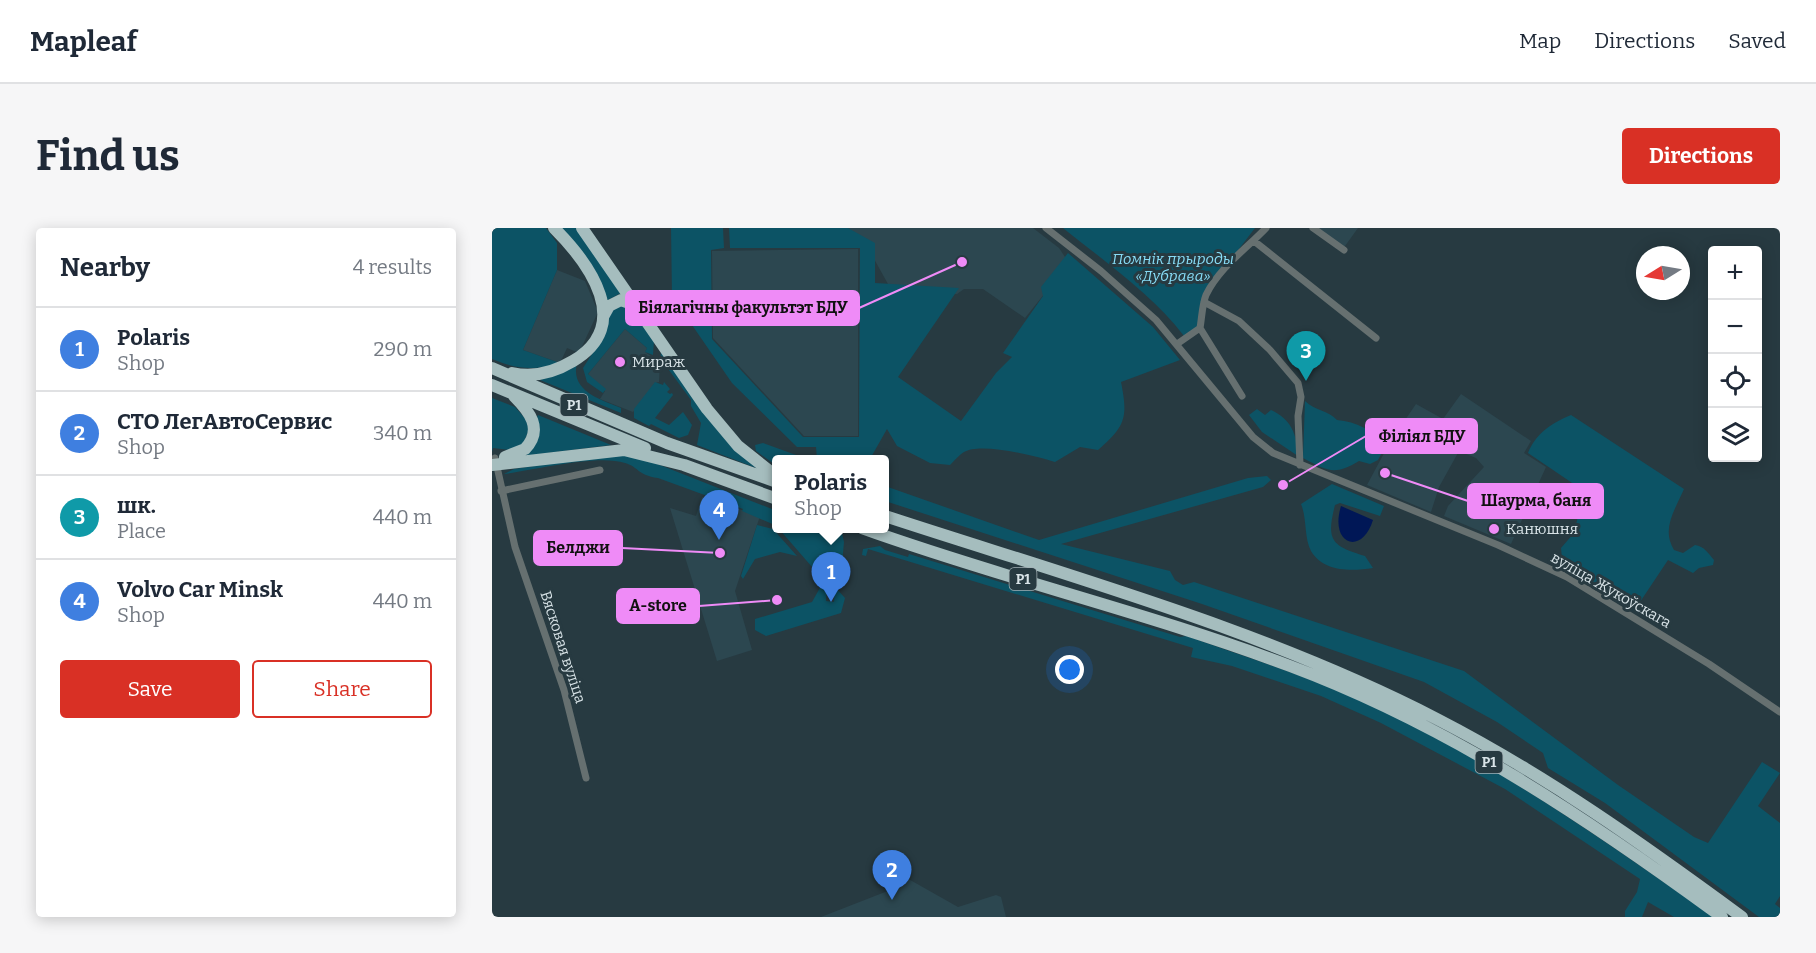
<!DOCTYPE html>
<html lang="en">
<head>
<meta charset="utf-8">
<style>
  :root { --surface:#fff; --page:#f6f6f7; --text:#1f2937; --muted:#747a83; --line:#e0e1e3; --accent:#d93025 }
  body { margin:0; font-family:Bitter,serif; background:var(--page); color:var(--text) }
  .controls { position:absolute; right:18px; top:18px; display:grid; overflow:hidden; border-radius:6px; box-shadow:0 3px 15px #0003 }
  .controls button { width:54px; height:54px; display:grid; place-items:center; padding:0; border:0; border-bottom:2px solid var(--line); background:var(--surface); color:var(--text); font:30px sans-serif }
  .compass { position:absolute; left:1144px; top:18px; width:54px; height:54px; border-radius:50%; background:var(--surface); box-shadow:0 3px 15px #0003; rotate:259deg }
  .you { position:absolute; left:578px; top:442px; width:21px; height:21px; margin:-15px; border:4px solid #fff; border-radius:50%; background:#1a73e8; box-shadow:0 0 0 9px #1a73e833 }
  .badge { display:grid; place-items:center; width:39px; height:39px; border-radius:50%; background:var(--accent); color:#fff; font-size:20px; font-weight:700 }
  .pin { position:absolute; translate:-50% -50px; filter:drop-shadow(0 2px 3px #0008) }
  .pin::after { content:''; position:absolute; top:32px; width:21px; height:18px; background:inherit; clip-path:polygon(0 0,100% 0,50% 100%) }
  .popup { position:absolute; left:280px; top:227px; width:117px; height:78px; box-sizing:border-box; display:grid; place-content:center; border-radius:6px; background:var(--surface); filter:drop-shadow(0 2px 4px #0005); font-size:20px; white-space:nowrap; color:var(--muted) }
  .popup b { font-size:22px; color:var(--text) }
  .popup::after { content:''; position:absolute; left:50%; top:100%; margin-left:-12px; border:12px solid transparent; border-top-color:var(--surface) }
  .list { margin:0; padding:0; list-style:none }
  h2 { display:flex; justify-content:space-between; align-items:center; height:78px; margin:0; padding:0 24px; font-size:26px }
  h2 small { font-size:20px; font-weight:400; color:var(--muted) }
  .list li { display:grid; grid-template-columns:39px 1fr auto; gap:18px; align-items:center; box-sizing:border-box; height:84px; padding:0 24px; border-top:2px solid var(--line) }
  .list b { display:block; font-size:22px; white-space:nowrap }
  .list p { margin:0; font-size:20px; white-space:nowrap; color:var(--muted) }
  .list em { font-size:20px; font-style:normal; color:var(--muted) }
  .actions { display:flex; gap:12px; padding:18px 24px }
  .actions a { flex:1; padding:14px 0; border:2px solid var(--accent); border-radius:6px; text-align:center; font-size:21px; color:var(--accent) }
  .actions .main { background:var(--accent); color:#fff }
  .icon { flex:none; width:33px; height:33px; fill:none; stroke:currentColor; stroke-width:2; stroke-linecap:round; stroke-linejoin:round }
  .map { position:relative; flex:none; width:1288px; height:689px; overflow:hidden; border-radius:6px }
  header { display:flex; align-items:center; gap:36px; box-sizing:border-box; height:84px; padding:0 30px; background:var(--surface); border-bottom:2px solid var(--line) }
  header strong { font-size:28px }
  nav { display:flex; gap:33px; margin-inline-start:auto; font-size:21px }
  .intro { display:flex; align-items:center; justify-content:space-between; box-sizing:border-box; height:144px; padding:0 36px }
  h1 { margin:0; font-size:42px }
  .button { padding:15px 27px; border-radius:6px; background:var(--accent); color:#fff; font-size:21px; font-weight:700 }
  main { display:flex; gap:36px; padding:0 36px }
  aside { flex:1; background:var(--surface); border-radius:6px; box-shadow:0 3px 15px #0003 }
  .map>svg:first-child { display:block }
</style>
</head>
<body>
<header>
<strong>Mapleaf</strong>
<nav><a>Map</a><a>Directions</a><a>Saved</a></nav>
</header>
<div class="intro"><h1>Find us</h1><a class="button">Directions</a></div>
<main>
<aside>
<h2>Nearby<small>4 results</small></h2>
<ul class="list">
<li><span class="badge" style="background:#3f7fe0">1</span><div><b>Polaris</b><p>Shop</p></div><em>290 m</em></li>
<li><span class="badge" style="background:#3f7fe0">2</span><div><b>СТО ЛегАвтоСервис</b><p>Shop</p></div><em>340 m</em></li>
<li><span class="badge" style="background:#0f9aa8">3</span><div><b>шк.</b><p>Place</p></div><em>440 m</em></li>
<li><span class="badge" style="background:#3f7fe0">4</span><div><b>Volvo Car Minsk</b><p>Shop</p></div><em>440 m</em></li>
</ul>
<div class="actions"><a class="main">Save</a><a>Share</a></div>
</aside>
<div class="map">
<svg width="1288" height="689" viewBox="0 0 1288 689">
  <rect width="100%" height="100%" fill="#273a41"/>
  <!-- built -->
  <path fill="#2c4750" d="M345 0H541L567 20 577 35 533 90 491 61H472L465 66 401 65 371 11Z
    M824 0H866L853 18H850Z
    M366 21V208H312L221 110 220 23Z
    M65 42 93 53 106 84 87 125 75 120 68 135 31 122Z
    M133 101 155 120 153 124 168 134 167 154 163 155 141 184 108 171 113 163 96 146Z
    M969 166 1039 213 1032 225 1054 239 1019 316 952 288 956 278 992 239 984 230 967 223 947 259 939 284 875 257 898 214 924 176 951 191Z
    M210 269 268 288 243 363 260 422 225 433 178 280 204 288Z
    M404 644 466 679 504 667 509 669 514 689H329L406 659 401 645Z"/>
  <!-- green -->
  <path fill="#0c5365" d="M0 0H54L65 15V42L31 122 68 135C43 143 24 141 0 131Z
    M66 0H86L129 65 114 73Z
    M179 0H231L232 20 219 22 220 111 311 209H367L368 20H238L237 0H356L383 15V55L467 60 406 149 469 193 504 145 520 129 511 125 551 68 549 59 576 25 661 99 688 132 629 154C636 189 634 198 606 222L588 219 563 234C544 228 489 214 472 224 467 227 462 233 458 237L438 235 405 218 395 201 378 231H325L324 219H305L240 155 180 68Z
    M571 0H763L714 64 706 99 692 108C660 66 612 33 571 0Z
    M136 78 162 112 161 127 153 124 155 120 133 101 96 146 114 161 111 165 95 154 91 140 109 112 116 86 121 79Z
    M169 123 265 238 264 240 205 217 209 195 199 178V172L171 134 168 136Z
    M85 135C78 163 108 171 129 180V185L48 152Z
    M163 154 171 157 172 154 178 161 175 164 178 166 180 165 181 167 163 190 177 197 191 184 200 197 196 207 187 210 159 196 157 198 142 190V181Z
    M0 170 23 179 39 197 31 216 19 222 1 220 0 224Z
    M813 173C823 183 836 182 845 192 865 194 879 202 895 215L886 232 878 236 867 233C842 248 836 243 811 230Z
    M765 181 773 187 779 182C799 191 805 206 806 228L770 204 757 187Z
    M46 187 119 217 24 229 29 227Z
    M1079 187 1192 261C1183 282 1169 301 1182 322L1191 325 1203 317C1212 318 1217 326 1222 332L1221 337 1207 340 1201 345 1176 332 1142 383 1071 341 1069 320 1082 305 1092 263 1036 225C1044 205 1060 195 1079 187Z
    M271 215 315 231 285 232V238L264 223 263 217Z
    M123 226 150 230 285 283V298L250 283 251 281 166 250C145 247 147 239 133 235 105 226 43 242 12 246L22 241Z
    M775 248 779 252 771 259 569 316 678 343 683 352 691 357 702 354 972 443 1126 557 1202 609 1216 615 1270 534 1288 545 1266 578 1288 595V668L1283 676 1288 680V689H1267L1113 575 1056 540 1051 525 1005 494 932 454 710 376 393 273V258L547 312 756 250Z
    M840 256 892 278 888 288 848 275 843 277C834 312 839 318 873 328L881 340C861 343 832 345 819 323 812 310 815 290 809 276Z
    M265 297 281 301 305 328 288 324 263 331 251 351 249 348Z
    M287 301H336L350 305 352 314 349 347 343 350 327 347Z
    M388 318 393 322 416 329 417 326 688 409 695 408C767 434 843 457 911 492 1021 548 1121 619 1222 689H1182L1156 674 1150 689H1133V683L1145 664 1148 651 1013 561 889 495 829 468 740 438 699 429 701 420 376 321 374 328 370 327 371 321Z
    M329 358H335L334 373 342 374 343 359 353 370 349 385 274 408 263 402V391L320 374Z"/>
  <!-- water -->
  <path fill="#001756" d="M849 278 881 292C870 328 837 317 849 278Z"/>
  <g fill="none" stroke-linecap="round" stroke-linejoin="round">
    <!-- street -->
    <path stroke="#667070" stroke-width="7" d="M554 0 609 43 664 92 761 209 781 225 1006 317 1075 349 1217 436 1288 484
      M821 0 852 22
      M762 13 884 110
      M712 74 747 93 778 122 806 155 809 169 806 188 808 237
      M708 100 750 168
      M685 116 708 100C710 89 710 77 714 67 727 40 754 21 774 0
      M3 230 23 319 72 462 94 550
      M9 263 108 242"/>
    <!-- highway -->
    <path stroke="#a5bdbe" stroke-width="12" d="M90 0 215 181 246 218 285 249
      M112 87 117 78 129 72 143 77
      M0 140 175 215 285 254
      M20 145C42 150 61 145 81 133 142 97 98 36 62 0
      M0 157 153 220
      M13 229 33 221C52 201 37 183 22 168
      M0 237 132 222 192 237 285 271
      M393 288C579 349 770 401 945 491 1054 547 1152 617 1250 689
      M370 300C511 351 658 385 798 438 956 497 1095 590 1230 689"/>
  </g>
  <!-- markers -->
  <g fill="#ef8bf7" stroke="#273a41" stroke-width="2">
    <circle cx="128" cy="134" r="6"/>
    <circle cx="1002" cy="301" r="6"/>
  </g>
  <g text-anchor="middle" stroke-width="6" stroke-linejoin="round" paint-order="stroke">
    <!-- shield labels -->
    <g fill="#273a41" stroke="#a3b0b5" stroke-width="1.5">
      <rect x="68.5" y="166" width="27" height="22" rx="4.5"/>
      <rect x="517.5" y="340" width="27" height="22" rx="4.5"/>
      <rect x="983.5" y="523" width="27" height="22" rx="4.5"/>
    </g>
    <g font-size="14" font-weight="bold" fill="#d8e3e7">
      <text x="82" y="182">Р1</text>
      <text x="531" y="356">Р1</text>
      <text x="997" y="539">Р1</text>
    </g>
    <!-- park labels -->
    <g font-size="15" font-style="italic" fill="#87dcf6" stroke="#273a41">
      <text x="681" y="36">Помнік прыроды<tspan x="681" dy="17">«Дубрава»</tspan></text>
    </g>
    <!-- poi labels -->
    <g font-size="15" fill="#d8e3e7" stroke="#273a41" text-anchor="start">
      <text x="140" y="139">Мираж</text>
      <text x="1014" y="306">Канюшня</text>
    </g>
    <!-- street labels -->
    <g font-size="15" fill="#d8e3e7" stroke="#273a41">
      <text transform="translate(1119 362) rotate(30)" y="5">вуліца Жукоўскага</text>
      <text transform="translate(71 419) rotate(72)" y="5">Вясковая вуліца</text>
    </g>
  </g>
  <!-- callouts -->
  <path fill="none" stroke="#ef8bf7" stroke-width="2" d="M470 34L367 80M791 257L874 208M893 245L976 273M228 325L130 320M285 372L207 378"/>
  <g fill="#ef8bf7" stroke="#273a41" stroke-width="2">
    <circle cx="470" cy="34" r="6"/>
    <circle cx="791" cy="257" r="6"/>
    <circle cx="893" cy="245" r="6"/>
    <circle cx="228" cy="325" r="6"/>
    <circle cx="285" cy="372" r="6"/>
  </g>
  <g fill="#ef8bf7" stroke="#ef8bf7" stroke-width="2">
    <rect x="134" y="63" width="233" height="34" rx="6"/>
    <rect x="874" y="191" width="111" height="34" rx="6"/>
    <rect x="976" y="256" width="135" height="34" rx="6"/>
    <rect x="42" y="303" width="88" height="34" rx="6"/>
    <rect x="125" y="361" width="82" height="34" rx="6"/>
  </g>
  <g font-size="16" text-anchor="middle" font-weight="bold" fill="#111">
    <text x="251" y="85">Біялагічны факультэт БДУ</text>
    <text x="930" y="214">Філіял БДУ</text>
    <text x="1044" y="278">Шаурма, баня</text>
    <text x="86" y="325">Белджи</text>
    <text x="166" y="383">А-store</text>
  </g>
</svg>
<div class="controls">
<button>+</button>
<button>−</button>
<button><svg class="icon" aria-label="locate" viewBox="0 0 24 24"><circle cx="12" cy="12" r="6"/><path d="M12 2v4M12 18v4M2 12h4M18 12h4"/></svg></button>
<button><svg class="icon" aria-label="layers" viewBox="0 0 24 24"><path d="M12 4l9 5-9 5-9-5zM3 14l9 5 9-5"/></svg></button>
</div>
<svg class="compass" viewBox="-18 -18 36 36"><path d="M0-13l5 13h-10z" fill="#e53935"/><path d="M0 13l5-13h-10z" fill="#747a83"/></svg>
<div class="you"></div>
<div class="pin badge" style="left:339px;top:374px;background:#3f7fe0">1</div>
<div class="popup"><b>Polaris</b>Shop</div>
<div class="pin badge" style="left:400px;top:672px;background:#3f7fe0">2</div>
<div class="pin badge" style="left:814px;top:153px;background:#0f9aa8">3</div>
<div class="pin badge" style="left:227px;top:312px;background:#3f7fe0">4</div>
</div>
</main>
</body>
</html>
